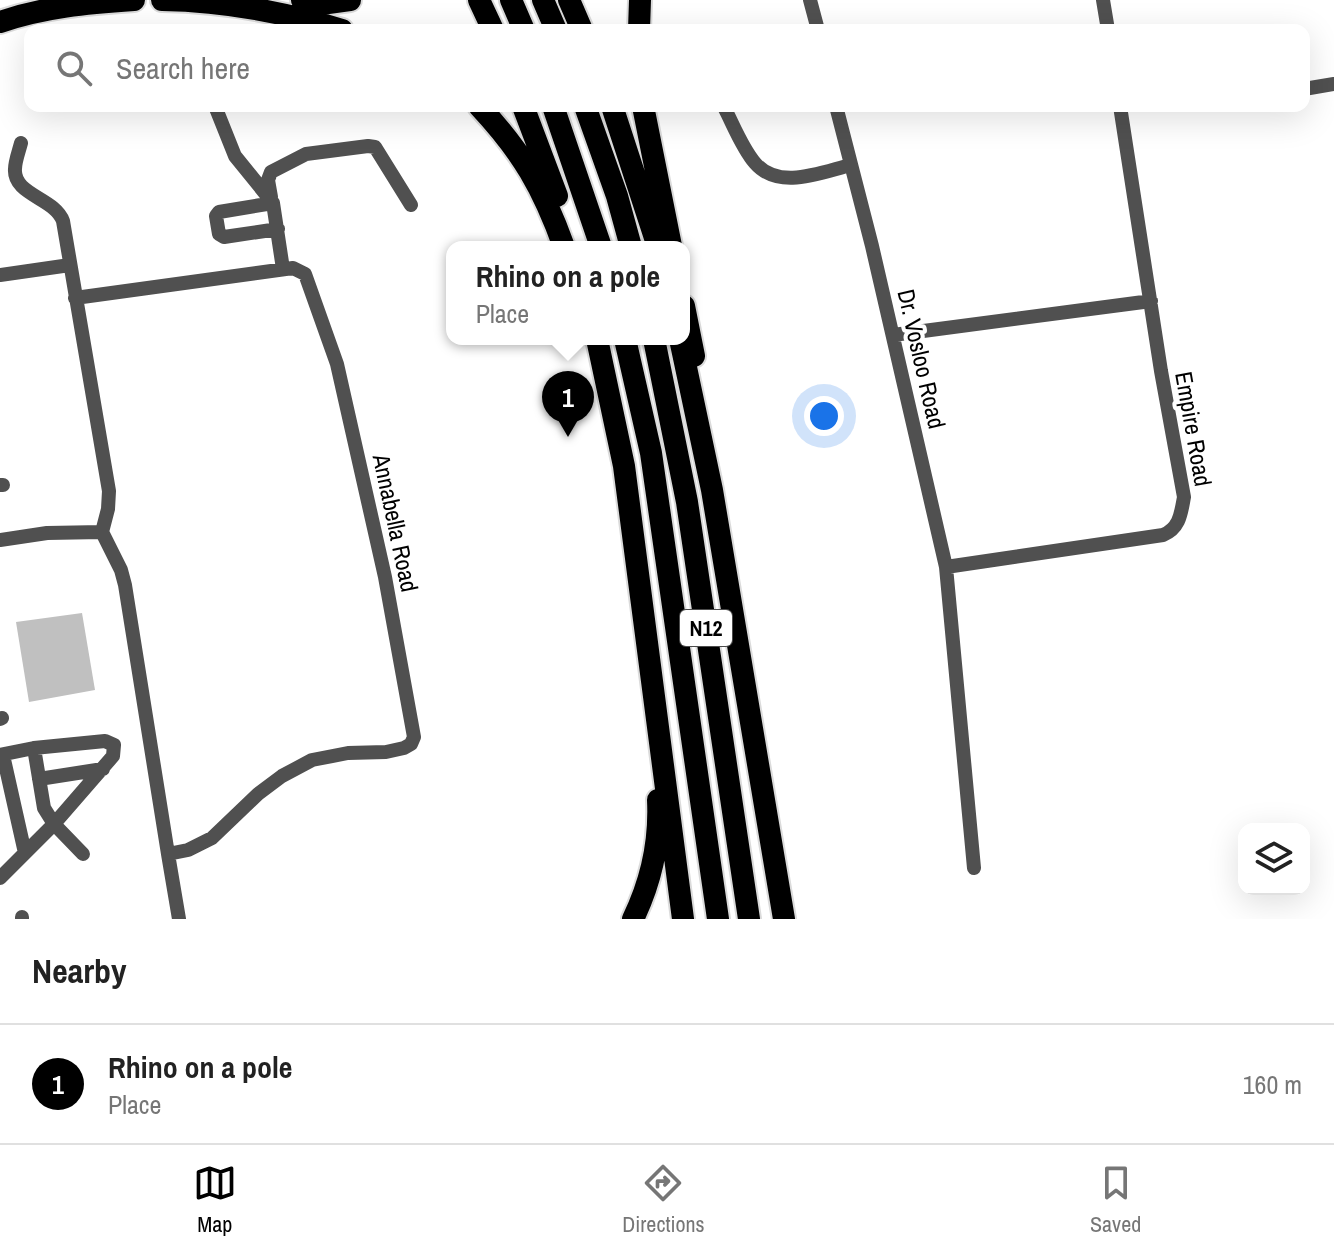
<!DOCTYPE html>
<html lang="en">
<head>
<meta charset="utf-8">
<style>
  :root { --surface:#fff; --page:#f2f2f2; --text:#222; --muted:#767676; --line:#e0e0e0; --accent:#000 }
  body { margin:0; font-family:"Archivo Narrow",sans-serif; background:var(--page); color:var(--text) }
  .controls { position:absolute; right:24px; bottom:24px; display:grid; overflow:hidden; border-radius:16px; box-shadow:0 8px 32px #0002 }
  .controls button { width:72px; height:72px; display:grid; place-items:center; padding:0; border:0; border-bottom:2px solid var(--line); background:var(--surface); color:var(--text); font:40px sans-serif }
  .you { position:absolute; left:824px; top:416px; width:28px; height:28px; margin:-20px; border:6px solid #fff; border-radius:50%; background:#1a73e8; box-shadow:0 0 0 12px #1a73e833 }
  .badge { display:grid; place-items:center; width:52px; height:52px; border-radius:50%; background:var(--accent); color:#fff; font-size:26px; font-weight:700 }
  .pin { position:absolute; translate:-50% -66px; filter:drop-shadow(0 2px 4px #0008) }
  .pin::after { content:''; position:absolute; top:42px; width:28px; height:24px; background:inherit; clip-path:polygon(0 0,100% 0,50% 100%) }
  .popup { position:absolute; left:446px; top:241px; width:244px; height:104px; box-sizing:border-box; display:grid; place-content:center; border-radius:16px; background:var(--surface); filter:drop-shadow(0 2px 6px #0005); font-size:26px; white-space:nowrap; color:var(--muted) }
  .popup b { font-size:30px; color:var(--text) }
  .popup::after { content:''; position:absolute; left:50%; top:100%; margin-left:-16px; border:16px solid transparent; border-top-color:var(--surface) }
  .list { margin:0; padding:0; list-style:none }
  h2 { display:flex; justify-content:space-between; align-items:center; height:104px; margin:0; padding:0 32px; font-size:34px }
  h2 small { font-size:26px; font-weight:400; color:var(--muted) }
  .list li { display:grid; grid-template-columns:52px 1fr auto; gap:24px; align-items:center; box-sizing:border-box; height:120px; padding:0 32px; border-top:2px solid var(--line) }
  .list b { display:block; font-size:30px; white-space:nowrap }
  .list p { margin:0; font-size:26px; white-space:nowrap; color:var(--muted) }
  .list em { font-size:26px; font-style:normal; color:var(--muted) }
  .icon { flex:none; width:44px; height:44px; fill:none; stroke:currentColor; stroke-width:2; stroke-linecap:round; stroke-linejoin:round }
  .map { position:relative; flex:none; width:1334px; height:919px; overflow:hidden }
  .search { position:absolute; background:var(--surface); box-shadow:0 8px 32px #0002; left:24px; right:24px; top:24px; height:88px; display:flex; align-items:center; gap:20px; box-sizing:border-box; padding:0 28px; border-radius:16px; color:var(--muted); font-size:30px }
  .sheet { height:224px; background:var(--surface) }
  nav { display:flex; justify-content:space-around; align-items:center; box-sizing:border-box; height:112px; border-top:2px solid var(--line); background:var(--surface); font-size:22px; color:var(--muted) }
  nav a { display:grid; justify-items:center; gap:4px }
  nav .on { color:var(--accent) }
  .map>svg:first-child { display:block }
</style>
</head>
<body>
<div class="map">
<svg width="1334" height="919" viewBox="0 0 1334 919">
  <rect width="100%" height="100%" fill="#fff"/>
  <!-- building -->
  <path fill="#c0c0c0" d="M82 613 95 690 29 702 16 622Z"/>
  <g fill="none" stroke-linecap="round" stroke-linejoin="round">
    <defs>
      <path id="highway" d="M162 0C223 1 284 12 342 30
        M302 0 321 4 350 0
        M479 0 493 30
        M511 0 524 30
        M543 0 556 30
        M569 0 582 30
        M0 22C43 7 88 3 134 0
        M639 30 640 0
        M479 106C522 152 543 188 564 247
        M523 106 557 196
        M553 106 601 247
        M585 106 617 196 631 247
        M612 106 658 247
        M643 106 671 246
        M684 306 694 356
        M597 339 624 466 683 919
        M625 339 651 453 718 919
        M654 339 687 502 749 919
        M680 339 712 490 784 919
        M633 919C651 882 660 841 658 800"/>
    </defs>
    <!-- highway casing -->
    <use href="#highway" stroke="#dbdbdb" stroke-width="26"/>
    <!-- minor -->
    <path stroke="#505050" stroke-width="14" d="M810 0 818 30
      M1103 0 1108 30
      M1304 89 1334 84
      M215 106 235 156 273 203 283 269
      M836 106 872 246 946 567 974 868
      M724 107C733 124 742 148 755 163 779 191 822 172 851 165
      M21 143C19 151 15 161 15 169 13 195 55 198 63 221L109 491 108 509 102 532 121 570 125 585 168 854
      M271 197 268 180 271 172 306 154 368 146 375 147 411 205
      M273 203 219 212 216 216 219 234 224 237 278 229
      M0 275 70 265
      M75 298 293 268 305 274 337 364 385 577 414 737 411 744 404 748 386 752 348 753 312 760 282 776 258 794 212 838 188 850 168 854 179 919
      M893 335 1151 301
      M0 485H3
      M0 540 47 533 102 532
      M946 567 1163 535C1180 528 1181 513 1184 497L1161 371 1120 106
      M0 719 2 718
      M0 755 34 748 105 741 114 745 113 756 54 824 83 854
      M3 755 25 853
      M39 779 103 769
      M0 878 54 824 44 808 34 748
      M22 917V919"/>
    <!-- highway -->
    <use href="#highway" stroke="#000" stroke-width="22"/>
  </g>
  <g text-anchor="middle" stroke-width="8" stroke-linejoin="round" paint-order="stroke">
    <!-- shield labels -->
    <rect fill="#fff" stroke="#4c4c4c" stroke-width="2" x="680" y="610" width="52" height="36" rx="6"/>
    <g font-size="22" font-weight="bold" fill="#000">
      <text x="706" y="636">N12</text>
    </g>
    <!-- street labels -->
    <g font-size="24" fill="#000" stroke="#fff">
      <text transform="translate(921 359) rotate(77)" y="8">Dr. Vosloo Road</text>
      <text transform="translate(1193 429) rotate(80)" y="8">Empire Road</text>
      <text transform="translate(395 523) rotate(78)" y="8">Annabella Road</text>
    </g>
  </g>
</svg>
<div class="controls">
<button><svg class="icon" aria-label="layers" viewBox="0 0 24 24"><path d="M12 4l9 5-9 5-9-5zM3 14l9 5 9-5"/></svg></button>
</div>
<div class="you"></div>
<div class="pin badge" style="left:568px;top:437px">1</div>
<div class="popup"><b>Rhino on a pole</b>Place</div>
<div class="search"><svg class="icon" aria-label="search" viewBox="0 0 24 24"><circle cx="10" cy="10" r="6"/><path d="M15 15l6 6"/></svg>Search here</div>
</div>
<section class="sheet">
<h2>Nearby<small></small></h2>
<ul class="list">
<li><span class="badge">1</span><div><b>Rhino on a pole</b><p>Place</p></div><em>160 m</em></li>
</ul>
</section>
<nav>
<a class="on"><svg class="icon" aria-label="map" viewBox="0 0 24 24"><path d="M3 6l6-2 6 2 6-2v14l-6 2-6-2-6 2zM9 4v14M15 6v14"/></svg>Map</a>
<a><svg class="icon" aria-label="directions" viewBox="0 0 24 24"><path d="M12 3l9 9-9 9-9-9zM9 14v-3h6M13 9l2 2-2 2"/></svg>Directions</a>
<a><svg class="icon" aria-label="saved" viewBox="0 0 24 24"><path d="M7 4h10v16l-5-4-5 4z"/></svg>Saved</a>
</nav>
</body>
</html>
